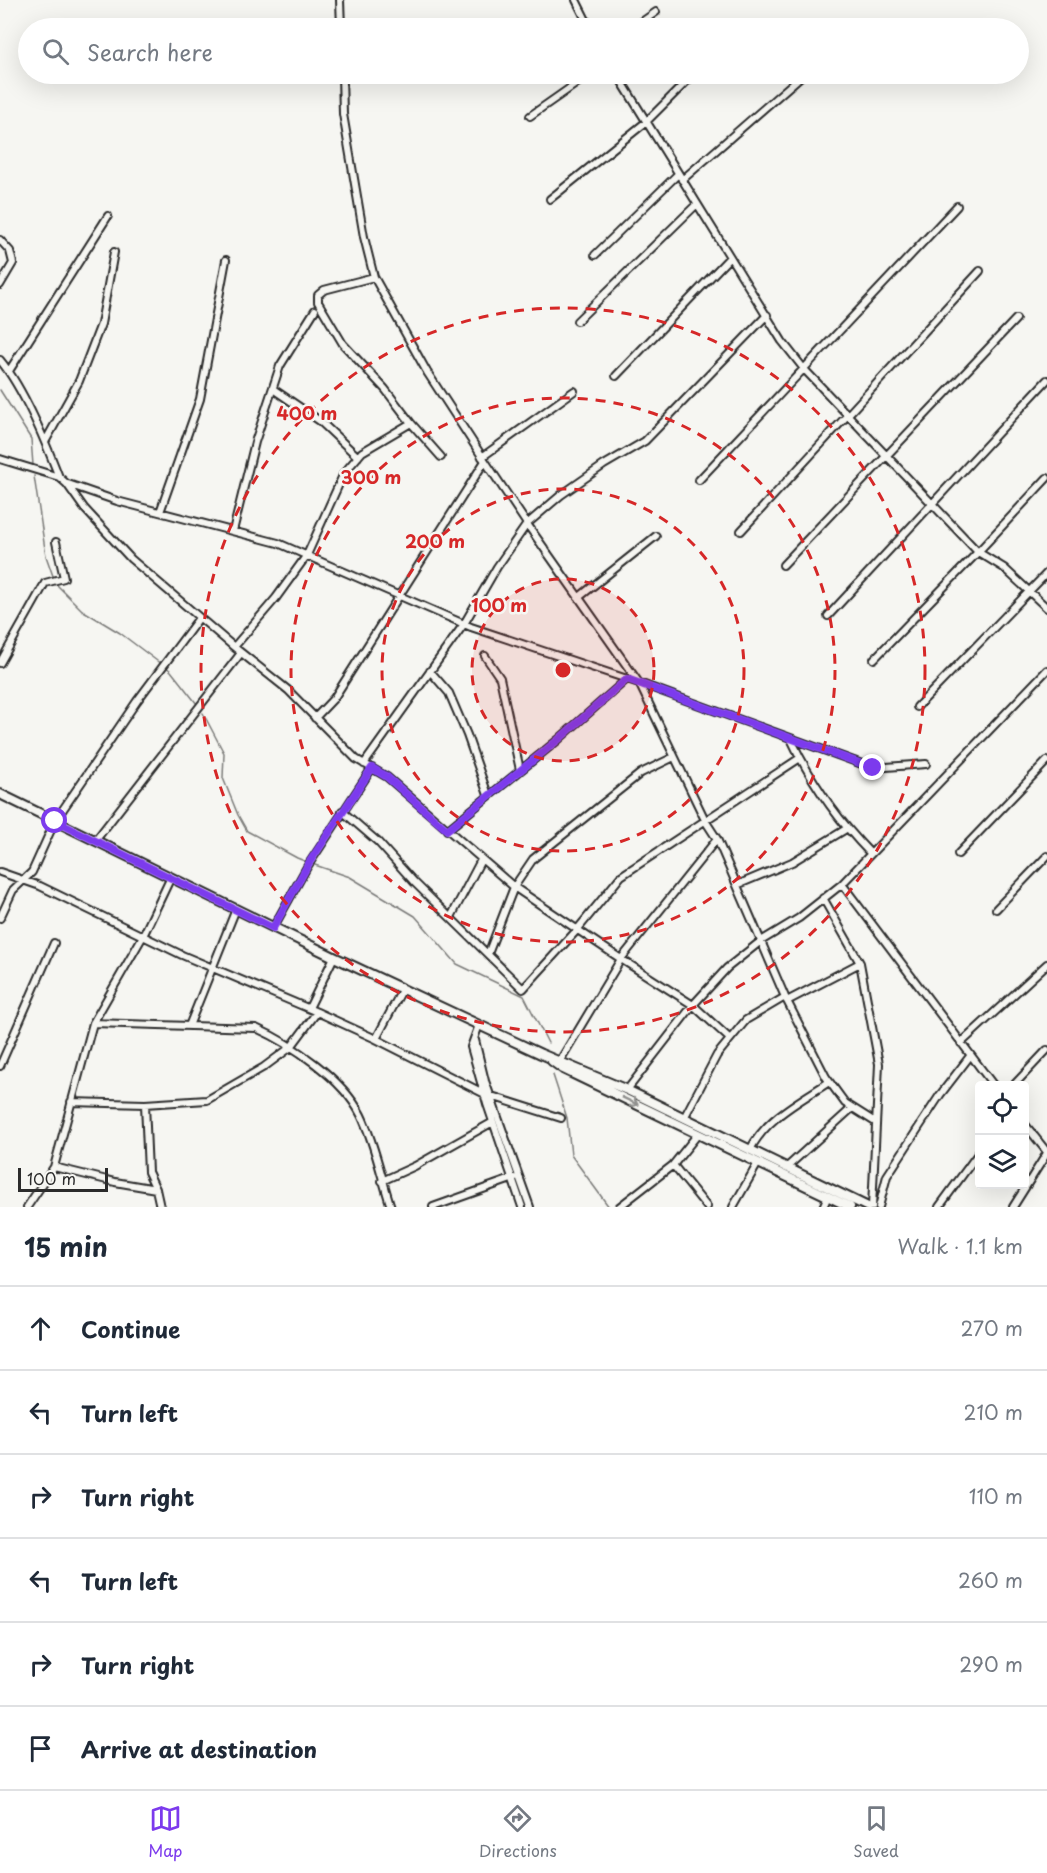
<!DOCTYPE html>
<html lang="en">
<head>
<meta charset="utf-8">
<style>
  :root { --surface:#fff; --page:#f6f6f7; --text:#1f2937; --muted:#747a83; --line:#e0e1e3; --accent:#7c3aed }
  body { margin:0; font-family:"Playpen Sans",sans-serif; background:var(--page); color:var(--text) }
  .controls { position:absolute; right:18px; bottom:18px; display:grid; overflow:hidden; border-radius:6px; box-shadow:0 6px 24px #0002 }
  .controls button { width:54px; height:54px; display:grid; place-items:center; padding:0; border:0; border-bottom:2px solid var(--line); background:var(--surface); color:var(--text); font:30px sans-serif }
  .scale { position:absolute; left:18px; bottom:15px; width:90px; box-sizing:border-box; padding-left:6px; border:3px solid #2b2b2b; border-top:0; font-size:16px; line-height:21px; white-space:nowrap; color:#2b2b2b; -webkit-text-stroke:4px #f6f6f2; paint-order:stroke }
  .stop { position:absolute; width:18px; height:18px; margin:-14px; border:4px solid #7c3aed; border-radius:50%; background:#fff }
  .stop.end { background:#7c3aed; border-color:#fff; box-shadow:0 2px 6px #0008 }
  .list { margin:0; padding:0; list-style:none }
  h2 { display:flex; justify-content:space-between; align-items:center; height:78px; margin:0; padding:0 24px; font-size:26px }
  h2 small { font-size:20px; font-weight:400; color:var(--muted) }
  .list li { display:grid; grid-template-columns:39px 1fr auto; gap:18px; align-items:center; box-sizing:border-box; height:84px; padding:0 24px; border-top:2px solid var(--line) }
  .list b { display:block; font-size:22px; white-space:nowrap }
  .list em { font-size:20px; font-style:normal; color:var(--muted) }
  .icon { flex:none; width:33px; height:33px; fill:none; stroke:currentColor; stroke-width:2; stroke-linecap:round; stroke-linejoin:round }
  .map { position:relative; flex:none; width:1047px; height:1207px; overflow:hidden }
  .search { position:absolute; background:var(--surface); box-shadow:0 6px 24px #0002; left:18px; right:18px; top:18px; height:66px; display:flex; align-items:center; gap:15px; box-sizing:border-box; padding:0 21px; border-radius:33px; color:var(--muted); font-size:22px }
  .sheet { height:582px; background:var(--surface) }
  nav { display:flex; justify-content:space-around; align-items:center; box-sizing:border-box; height:84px; border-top:2px solid var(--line); background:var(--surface); font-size:16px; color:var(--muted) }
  nav a { display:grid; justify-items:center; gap:3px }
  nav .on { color:var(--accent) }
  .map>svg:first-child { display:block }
</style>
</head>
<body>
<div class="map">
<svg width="1047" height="1207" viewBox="0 0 1047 1207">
  <rect width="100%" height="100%" fill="#f6f6f2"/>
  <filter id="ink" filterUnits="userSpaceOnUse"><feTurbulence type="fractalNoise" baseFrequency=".0167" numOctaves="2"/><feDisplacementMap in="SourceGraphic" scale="12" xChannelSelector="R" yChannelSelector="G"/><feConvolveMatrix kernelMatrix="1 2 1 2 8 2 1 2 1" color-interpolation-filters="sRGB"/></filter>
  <g filter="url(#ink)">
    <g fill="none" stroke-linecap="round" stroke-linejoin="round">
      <!-- stream -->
      <path stroke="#7a7a78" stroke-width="1.5" d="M0 390 31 439 33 465
        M34 476 46 556 53 576
        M57 585 82 610 120 633 161 664
        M165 666 171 671 197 704
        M203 713 224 753 223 778 238 815 247 831 297 858 307 862
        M312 864 350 877 415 916 457 964 524 996 548 1043
        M553 1075 567 1118 571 1155 609 1207"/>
      <defs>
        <path id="minor" d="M340 0 341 28
          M576 0 590 28
          M633 28 656 12
          M342 74 343 114 364 237 374 277 427 372 485 461 527 524 639 683 706 822 717 839 785 997 826 1077 845 1103 875 1122
          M617 74 782 341 804 369 978 552 1004 568 1047 608
          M530 116 590 74
          M682 180 800 77
          M550 199 646 122 694 74
          M0 240 10 251 13 263 0 285
          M595 255 678 174
          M374 277 324 290 318 295V302L343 344 385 389 411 423 441 457
          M577 321 697 204
          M0 360C24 389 45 441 59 477
          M9 371 108 216
          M616 376 730 257
          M273 389 320 421 358 457
          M45 442 79 381 101 324 114 252
          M482 457 574 391
          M0 459 59 477 67 484 84 508 131 559 234 647 288 690 356 759 387 777 514 887 621 959 693 1005 730 1039
          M699 480 957 206
          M68 484 117 501 278 543 471 627 639 683 873 768 926 764
          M160 512 200 399 226 260
          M233 531 255 442 280 366 315 310
          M741 531 980 271
          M783 565 1016 319
          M578 598 656 536
          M828 616 1047 380
          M234 647 276 598 307 555 344 473 362 452 411 423
          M485 656 500 678 520 770
          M874 659 978 552 1047 478
          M0 663 45 583 64 578 56 542
          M430 671 449 693 467 735 488 795
          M917 707 1047 573
          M315 718 334 698 485 461
          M791 739C811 782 837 819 870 853
          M364 764 464 624 497 567 527 524 561 495 604 465 645 441 767 315
          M342 811 378 842 414 882 523 989 577 930 621 876 800 758
          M447 830 558 740 627 679
          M95 841 241 653
          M958 854 1047 761
          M0 872 40 886 182 955 317 1012 376 1039 485 1094 561 1118
          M842 884 994 1086
          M737 885 792 862 846 829
          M823 898 860 963 879 1064 872 1207
          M996 909 1047 856
          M451 917 481 860
          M0 918 13 890 32 872 55 821 137 701 199 618
          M273 928 307 867 372 768
          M488 954 514 887 533 859 641 773 674 757
          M787 1001 860 963
          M309 1008 334 957
          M93 1023 256 1028C292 1044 343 1079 361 1115 375 1144 381 1177 391 1207
          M479 1025 471 1047 487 1104 522 1207
          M189 1026 236 909
          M376 1039 402 990
          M475 1040 485 1081 530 1207
          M961 1043 1047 964
          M558 1064 621 959 717 839
          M0 1066 54 943
          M1013 1086 1047 1050
          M627 1090 693 1005 727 968 761 941 799 918 842 884 1047 670
          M71 1102 145 1104 207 1100 264 1067 291 1047 317 1012
          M145 1104 148 1172 156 1189 160 1207
          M684 1118 717 1055 746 1020 785 997
          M1024 1123 1047 1152
          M750 1150C766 1118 800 1101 829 1082
          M673 1165 707 1207
          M54 1167 115 1182 156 1189
          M786 1168 852 1108
          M382 1181 415 1166 493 1122
          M27 1207 54 1167 93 1023 143 936 171 877
          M433 1207 514 1178
          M619 1207 673 1165 698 1134
          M733 1207 758 1163
          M823 1207 828 1196
          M879 1207 887 1176 940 1095 970 1056
          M939 1207 980 1151
          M1013 1207 1047 1153"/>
        <path id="major" d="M0 794 334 957 541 1054 627 1090 868 1207
          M552 1061 563 1069 850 1207"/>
      </defs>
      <!-- minor casing -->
      <use href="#minor" stroke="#2b2b2b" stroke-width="10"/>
      <!-- major casing -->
      <use href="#major" stroke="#2b2b2b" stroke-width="12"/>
      <!-- minor -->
      <use href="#minor" stroke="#f6f6f2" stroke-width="6"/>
      <!-- major -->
      <use href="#major" stroke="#f6f6f2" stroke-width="8"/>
    </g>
    <!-- one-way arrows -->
    <defs><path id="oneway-shaft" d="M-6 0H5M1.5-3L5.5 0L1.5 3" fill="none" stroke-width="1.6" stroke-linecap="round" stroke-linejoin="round" transform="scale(1.5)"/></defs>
    <use stroke="#90908e" href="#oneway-shaft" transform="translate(630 1101) rotate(26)"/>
  </g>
  <g fill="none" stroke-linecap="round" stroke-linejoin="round" filter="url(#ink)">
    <!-- route -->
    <path stroke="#7c3aed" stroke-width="8" d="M55 821 273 928 309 863 372 768 387 777 447 830 558 740 627 679 873 768"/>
  </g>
  <!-- distance rings -->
  <circle cx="563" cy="670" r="91" fill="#d62828" fill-opacity=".12"/>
  <g fill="none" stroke="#d62828" stroke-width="3" stroke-dasharray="10 8">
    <circle cx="563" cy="670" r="91"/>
    <circle cx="563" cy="670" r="181"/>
    <circle cx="563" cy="670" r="272"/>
    <circle cx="563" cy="670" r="362"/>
  </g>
  <circle cx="563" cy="670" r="9" fill="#d62828" stroke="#f6f6f2" stroke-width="3"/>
  <g font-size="18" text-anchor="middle" font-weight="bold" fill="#d62828" stroke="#f6f6f2" stroke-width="5" stroke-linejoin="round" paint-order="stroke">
    <text x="307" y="420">400 m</text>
    <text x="371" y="484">300 m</text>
    <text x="435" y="548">200 m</text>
    <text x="499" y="612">100 m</text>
  </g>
</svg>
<div class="controls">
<button><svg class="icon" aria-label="locate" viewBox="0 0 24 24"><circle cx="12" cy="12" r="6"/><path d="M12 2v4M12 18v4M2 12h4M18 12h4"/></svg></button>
<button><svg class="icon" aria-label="layers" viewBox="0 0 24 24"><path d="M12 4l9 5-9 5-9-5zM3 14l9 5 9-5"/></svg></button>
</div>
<div class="scale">100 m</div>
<div class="stop" style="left:55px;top:821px"></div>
<div class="stop end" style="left:873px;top:768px"></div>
<div class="search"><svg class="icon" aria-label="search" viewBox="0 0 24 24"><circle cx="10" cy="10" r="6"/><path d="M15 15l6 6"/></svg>Search here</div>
</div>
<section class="sheet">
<h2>15 min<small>Walk · 1.1 km</small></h2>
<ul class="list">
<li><svg class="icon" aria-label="ahead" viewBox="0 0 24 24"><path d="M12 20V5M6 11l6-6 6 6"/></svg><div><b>Continue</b></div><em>270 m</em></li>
<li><svg class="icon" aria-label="left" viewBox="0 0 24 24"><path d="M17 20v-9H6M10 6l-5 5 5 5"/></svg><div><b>Turn left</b></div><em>210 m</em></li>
<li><svg class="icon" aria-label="right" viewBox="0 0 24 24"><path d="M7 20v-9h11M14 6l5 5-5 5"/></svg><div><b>Turn right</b></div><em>110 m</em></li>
<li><svg class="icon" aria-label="left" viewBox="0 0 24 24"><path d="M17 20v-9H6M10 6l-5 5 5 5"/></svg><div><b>Turn left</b></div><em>260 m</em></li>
<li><svg class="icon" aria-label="right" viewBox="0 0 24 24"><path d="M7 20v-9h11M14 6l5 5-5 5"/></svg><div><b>Turn right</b></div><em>290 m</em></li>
<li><svg class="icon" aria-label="arrive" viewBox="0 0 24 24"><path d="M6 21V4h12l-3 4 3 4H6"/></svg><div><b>Arrive at destination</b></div></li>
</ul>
</section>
<nav>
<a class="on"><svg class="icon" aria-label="map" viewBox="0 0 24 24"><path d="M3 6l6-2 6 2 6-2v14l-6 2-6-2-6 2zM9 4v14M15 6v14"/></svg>Map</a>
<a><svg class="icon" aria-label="directions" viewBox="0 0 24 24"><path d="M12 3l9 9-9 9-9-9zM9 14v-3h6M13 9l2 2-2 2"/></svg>Directions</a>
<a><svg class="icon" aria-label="saved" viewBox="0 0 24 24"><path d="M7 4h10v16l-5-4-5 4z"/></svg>Saved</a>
</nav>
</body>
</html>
